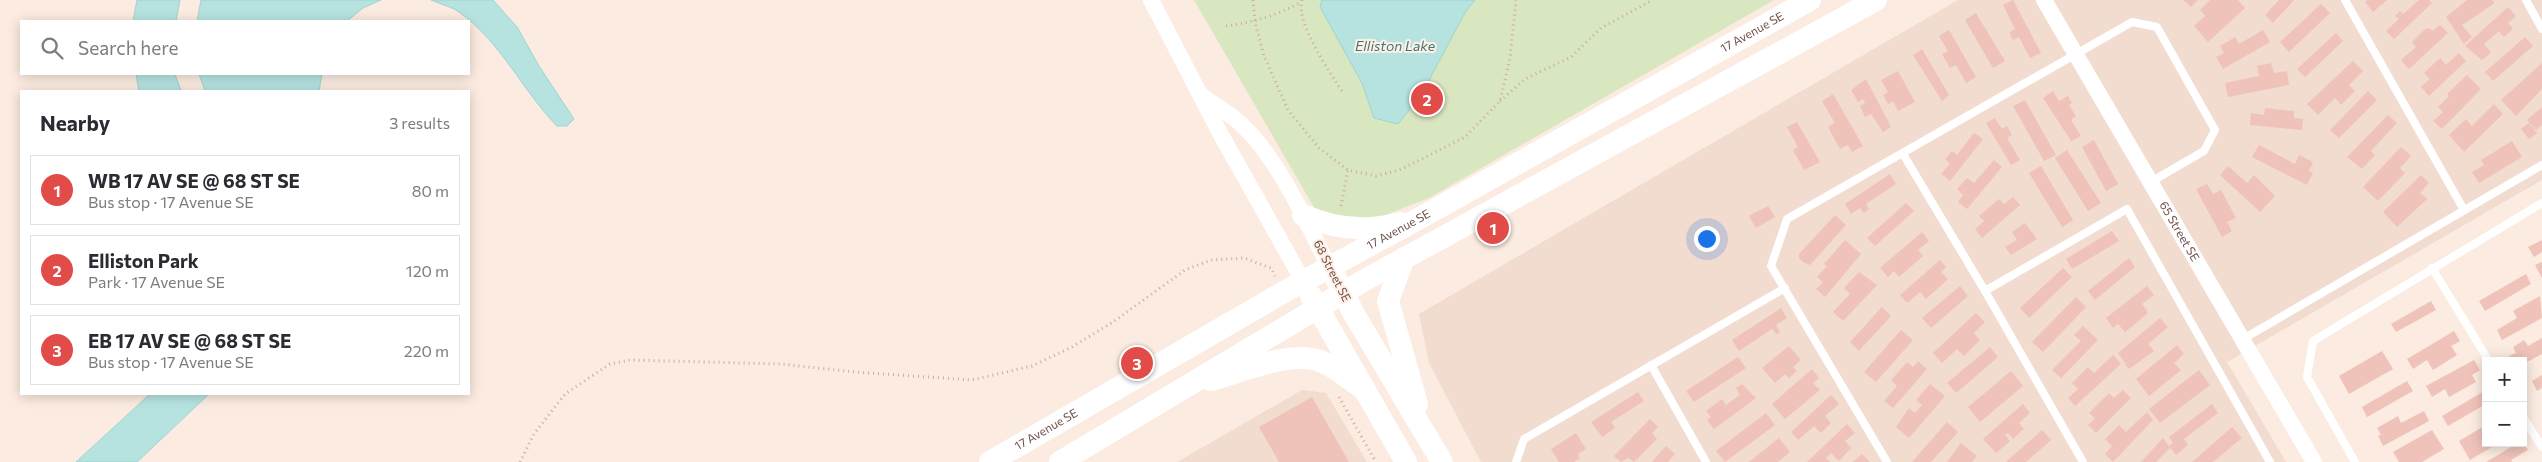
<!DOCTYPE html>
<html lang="en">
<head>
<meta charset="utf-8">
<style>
  :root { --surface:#fff; --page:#f2f2f3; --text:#2b2b33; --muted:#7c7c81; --line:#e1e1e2; --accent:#e14c49 }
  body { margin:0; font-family:Commissioner,sans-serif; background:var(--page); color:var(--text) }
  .controls { position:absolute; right:15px; bottom:15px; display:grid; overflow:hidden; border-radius:0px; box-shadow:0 2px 12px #0003 }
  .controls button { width:45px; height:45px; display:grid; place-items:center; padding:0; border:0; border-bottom:1px solid var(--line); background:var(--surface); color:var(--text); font:25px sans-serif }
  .you { position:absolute; left:1706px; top:238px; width:18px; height:18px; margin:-12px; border:4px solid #fff; border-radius:50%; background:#1a73e8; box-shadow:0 0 0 8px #1a73e833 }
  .badge { display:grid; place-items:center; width:32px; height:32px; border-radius:50%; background:var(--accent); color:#fff; font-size:16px; font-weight:700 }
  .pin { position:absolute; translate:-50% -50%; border:2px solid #fff; box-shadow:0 1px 5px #0006 }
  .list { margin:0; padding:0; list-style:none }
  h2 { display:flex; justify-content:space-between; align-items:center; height:65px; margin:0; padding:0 20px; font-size:21px }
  h2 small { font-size:16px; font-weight:400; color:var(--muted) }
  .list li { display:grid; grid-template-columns:32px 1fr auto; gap:15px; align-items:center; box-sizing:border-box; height:70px; margin:0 10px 10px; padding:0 10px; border:1px solid var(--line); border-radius:0px }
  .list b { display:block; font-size:19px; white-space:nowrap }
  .list p { margin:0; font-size:16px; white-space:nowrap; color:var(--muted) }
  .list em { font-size:16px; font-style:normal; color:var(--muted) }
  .icon { flex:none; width:28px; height:28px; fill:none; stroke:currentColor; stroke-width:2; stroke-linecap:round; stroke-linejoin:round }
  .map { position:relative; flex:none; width:2542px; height:462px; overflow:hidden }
  .search { position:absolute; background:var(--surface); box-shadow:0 2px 12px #0003; left:20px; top:20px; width:450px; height:55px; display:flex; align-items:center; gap:12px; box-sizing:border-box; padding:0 18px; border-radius:0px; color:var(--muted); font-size:19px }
  .panel { position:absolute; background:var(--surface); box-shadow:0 2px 12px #0003; left:20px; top:90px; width:450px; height:305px; border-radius:0px }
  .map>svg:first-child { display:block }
</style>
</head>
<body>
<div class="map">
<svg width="2542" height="462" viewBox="0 0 2542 462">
  <rect width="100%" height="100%" fill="#fbebe0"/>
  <!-- residential -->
  <path fill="#f2dbcf" d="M1958 0H2542V180L2227 362 2286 462H1481L1429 363 1419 314Z
    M1302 390 1326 393 1367 462H1177Z"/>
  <!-- green -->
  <path fill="#d8e7c0" d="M1194 0H1774L1429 198 1375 219 1339 216 1315 209Z"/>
  <!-- water -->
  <path fill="#b6e3e0" stroke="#9dd4d2" d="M137 0H180L176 21H133Z
    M201 0H381L363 8 347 21H197Z
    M431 0H493L517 27 539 66 574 119 567 126H557C522 90 501 42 459 12 452 7 440 4 431 0Z
    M1322 0H1475L1466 11 1421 95 1398 124 1374 118 1362 83 1320 7Z
    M136 74H175L181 91H139Z
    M199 74H322L319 91H205Z
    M150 394H209L137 462H76Z"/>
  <!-- building -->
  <path fill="#efc3b9" d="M2013 0 2041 53 2030 58 2019 37 2013 40 2009 32 2015 29 2003 5Z
    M2183 0H2198L2191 7Z
    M2210 0H2238L2245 8 2208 42 2194 26 2205 16 2200 10Z
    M2279 0H2294L2273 23 2265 15Z
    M2367 0H2387L2373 12 2365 2Z
    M2419 0H2429L2432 3 2394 39 2386 31 2399 19 2395 16 2400 11 2403 14Z
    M2467 0H2492L2495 3 2462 25 2472 37 2464 44 2446 17Z
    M2321 4 2330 13 2289 52 2280 42Z
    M2508 7 2516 16 2508 23 2513 29 2504 37 2499 31 2484 44 2491 52 2482 60 2465 46Z
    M1976 13 2005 61 1993 68 1965 20Z
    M2440 25 2448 33 2409 69 2401 60 2416 47 2412 42 2424 30 2429 28 2433 31Z
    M1949 30 1976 77 1966 83 1956 65 1950 68 1942 54 1948 51 1939 36Z
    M2263 30 2270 42 2223 69 2216 57 2224 53 2220 46 2235 37 2239 44Z
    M2336 33 2343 41 2305 77 2297 69Z
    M2525 37 2533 46 2493 81 2485 72Z
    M1922 49 1949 95 1942 101 1913 55Z
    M2459 53 2466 61 2429 96 2421 87 2430 79 2424 73 2440 58 2446 65Z
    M2353 61 2363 71 2349 85 2355 91 2341 105 2335 98 2318 115 2307 104Z
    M2271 63 2274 73 2287 71 2289 85 2228 97 2225 83 2259 76 2257 66Z
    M2542 63V89L2516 116 2501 100Z
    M1898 71 1915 102 1898 111 1893 101 1888 104 1883 95 1888 92 1881 80Z
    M2467 75 2481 89 2442 129 2433 121 2443 112 2438 107 2449 96 2447 94Z
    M1866 79 1891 127 1883 132 1871 114 1865 117 1860 106 1865 103 1863 99 1858 102 1851 90Z
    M2053 91 2059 101 2068 96 2072 103 2069 105 2076 116 2071 120 2081 136 2071 141 2043 98Z
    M2368 91 2377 100 2339 138 2330 130Z
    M1833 94 1863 146 1852 152 1848 145 1840 149 1828 127 1835 123 1822 101Z
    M2025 100 2056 155 2044 161 2013 106Z
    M2494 104 2503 114 2464 152 2449 135 2466 119 2472 126Z
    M2542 107V125L2536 130 2527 120Z
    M2265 108 2294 111V118L2303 119 2302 130 2250 125 2251 113 2264 115Z
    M2388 115 2397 123 2371 151 2375 155 2362 169 2347 157Z
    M1995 118 2002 129 2007 126 2012 135 2007 138 2020 160 2011 165 1986 123Z
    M1797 122 1820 162 1804 170 1793 150 1798 147 1787 127Z
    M2529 123 2537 133 2529 139 2521 129Z
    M1974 133 1983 139 1950 181 1941 174 1950 164 1945 159 1952 151 1957 155Z
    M2094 140 2118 184 2106 191 2082 147Z
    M2512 141 2522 157 2479 183 2472 172 2484 165 2481 160Z
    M2259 145 2295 164 2299 155 2313 162 2309 171 2313 173 2307 185 2252 157Z
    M2401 147 2411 156 2400 168 2405 173 2378 201 2363 187Z
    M2067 150 2101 203 2088 211 2055 158Z
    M1994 160 2002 167 1967 209 1958 202 1963 195 1957 189 1967 178 1974 183Z
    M2041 166 2073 220 2062 227 2029 173Z
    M2228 166 2247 183 2254 175 2275 196 2260 212 2220 175Z
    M1890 174 1896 184 1866 204 1869 209 1864 213 1860 208 1851 214 1845 204Z
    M2421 175 2429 183 2420 193 2427 199 2397 227 2383 212Z
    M2207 184 2213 194 2221 190 2236 218 2227 222 2232 231 2222 237 2196 189Z
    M2013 197 2020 205 1982 238 1975 229 1984 221 1979 216 1999 199 2004 204Z
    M1906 203 1914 211 1875 246 1867 238Z
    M1768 206 1775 217 1756 228 1749 216Z
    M1835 215 1846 225 1810 265 1803 262 1799 258V254Z
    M2025 223 2037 239 2011 255 2005 247 2017 240 2012 232Z
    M2112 231 2119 241 2072 269 2066 259Z
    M1922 232 1929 241 1918 250 1923 256 1899 277 1894 271 1888 277 1880 268Z
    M1845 240 1861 254 1825 297 1816 289 1823 282 1817 277 1827 266 1824 264Z
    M2542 240V252L2534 257 2528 247Z
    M2129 258 2135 267 2095 300 2088 291Z
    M1940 260 1946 267 1941 272 1948 279 1926 299 1920 292 1907 303 1900 295Z
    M2542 262V278L2535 265Z
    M2063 268 2072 277 2029 318 2020 308Z
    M1859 272 1877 285 1843 321 1833 312 1850 294 1844 288Z
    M2526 274 2531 284 2485 311 2479 301Z
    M1960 286 1968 296 1931 328 1922 318Z
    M2147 286 2154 295 2142 304 2147 311V314L2125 332 2118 324 2113 328 2106 318Z
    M2540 296 2542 318 2502 340 2497 330 2517 318 2513 311Z
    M2076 297 2086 307 2043 352 2032 342Z
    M2431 301 2436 310 2396 332 2391 324Z
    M1882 307 1891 316 1859 351 1850 342Z
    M1781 308 1787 318 1776 325 1780 332 1776 334 1772 329 1739 351 1732 340Z
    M1976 313 1985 322 1974 333 1980 340 1964 356 1957 349 1942 363 1933 353Z
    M2160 318 2168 327 2148 344 2154 351 2129 369 2125 364 2130 361 2125 363 2118 353Z
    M2083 326 2098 340 2061 378 2052 370 2081 341 2074 335Z
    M1901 330 1913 340 1876 382 1864 372Z
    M2454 331 2460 341 2451 346 2457 355 2433 370 2427 360 2413 369 2407 359Z
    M2542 338V354L2523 364V361H2512L2509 356 2516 353 2513 347 2524 340 2528 346Z
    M2177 345 2184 354 2174 363 2181 370 2149 396 2136 379Z
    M1789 346 1801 360 1793 367 1797 371 1789 378 1785 374 1775 383 1762 368Z
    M1990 347 1998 357 1956 393 1947 383Z
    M2382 351 2393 369 2349 394 2339 376Z
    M2113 355 2121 364 2075 406 2068 398 2078 389 2072 383 2088 367 2094 373Z
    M1738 357 1746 368 1694 402 1686 391Z
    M2474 360 2480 370 2472 375 2476 382 2449 397 2445 389 2432 397 2426 386Z
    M1918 361 1927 369 1893 408 1884 401 1897 386 1891 380 1907 362 1913 367Z
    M1812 369 1819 378 1813 383 1820 390 1785 419 1772 404Z
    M2199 370 2210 385 2160 423 2149 409Z
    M2011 371 2023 386 1980 422 1968 407Z
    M2542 375V388L2537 391 2532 381Z
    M2407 381 2413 391 2367 417 2362 407Z
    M1742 384 1756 398 1714 429 1707 420 1711 417 1706 411 1722 399 1726 405 1740 395 1736 388Z
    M1930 384 1945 396 1909 438 1896 427 1909 408 1915 413 1922 405 1916 400Z
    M2123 390 2131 398 2096 433 2088 425 2095 418 2089 413 2109 393 2114 398Z
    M2486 390V404L2448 426 2442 416Z
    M1638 392 1644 401 1611 422 1615 428 1602 437 1591 422Z
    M1831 395 1839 404 1825 416 1831 423 1821 433 1814 426 1798 440 1791 432Z
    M1312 397 1349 462H1279L1259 427Z
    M2023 404 2030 413 2019 423 2024 429 2013 439 2008 433 2005 435 2010 441 1996 453 1983 439Z
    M2212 404 2218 413 2184 439 2188 445 2176 455 2169 446 2173 443 2169 437Z
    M2424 411 2429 421 2383 446 2378 436 2381 435 2377 428 2398 416 2401 423Z
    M2147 412 2153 420 2113 462 2105 454 2112 446 2105 439 2119 425 2126 432Z
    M1766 413 1775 425 1725 462 1716 451Z
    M1650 419 1658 427 1652 433 1657 439 1634 462 1628 458 1621 462 1614 456Z
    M1947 422 1958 432 1931 462H1912Z
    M1847 424 1855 433 1845 441 1851 448 1839 461 1831 453 1826 458 1830 462H1807Z
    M2486 425V443H2490L2492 447 2470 460 2459 441Z
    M2232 427 2242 438 2213 462H2192Z
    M2042 430 2051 440 2026 462H2006Z
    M2432 430 2444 449 2422 462H2399L2393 452Z
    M1576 433 1586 449 1578 454 1580 458 1574 462H1559L1551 449Z
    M1779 438 1790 452 1778 462H1749Z
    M2163 438 2170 448 2156 462H2141Z
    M1961 443 1977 456 1972 462H1947Z
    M2518 443H2524L2528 450 2511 460 2512 462H2486Z
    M1666 446 1675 454 1668 462H1652Z
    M1862 454 1870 462H1853Z"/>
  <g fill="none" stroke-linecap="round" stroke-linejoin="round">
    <!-- path -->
    <path stroke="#d3a79d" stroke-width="3" stroke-dasharray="1 4" stroke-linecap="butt" d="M1253 0 1255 22 1264 56 1288 110 1319 148 1348 170 1376 176 1402 169 1465 137 1500 101 1510 58 1516 0
      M1302 0C1295 23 1331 74 1344 94
      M1226 26C1254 22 1276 16 1301 2
      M1500 101 1525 79 1571 57 1601 28 1653 0
      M1341 206 1348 170
      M1339 397 1376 462
      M520 462 534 434 565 394 610 364 630 360 781 364 855 372 972 380 1032 366 1072 347 1113 322 1185 270 1211 260 1244 258 1271 268 1275 276"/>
    <!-- lane -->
    <path stroke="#fff" stroke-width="8" d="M2345 0 2464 210
      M2526 0 2542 29
      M1903 154 1985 291 2083 462
      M2432 268 2489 361
      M1985 291 2127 209 2270 462
      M2243 339 2542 165
      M1651 365 1706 462
      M2523 417 2542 447
      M1516 462 1524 439 1785 288
      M1887 462 1771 266 1787 219 2132 22 2157 27 2215 130 2204 151 2149 183
      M2355 462 2307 377 2313 341 2542 203"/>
    <!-- street -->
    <g stroke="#fff" stroke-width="16">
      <path d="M1151 0 1220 133 1303 281"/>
      <path id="s1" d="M2044 0 2314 462"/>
      <path d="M1204 97C1217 107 1233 115 1244 127 1278 159 1308 225 1329 267"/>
    </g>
    <!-- secondary -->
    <g stroke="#fff" stroke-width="22">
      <path d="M1303 215C1334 229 1367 232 1400 223"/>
      <path d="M1404 258 1388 301 1417 404"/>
      <path d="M1336 279 1354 314 1442 462"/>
      <path d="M1311 296 1406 462"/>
      <path d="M1211 380C1241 372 1290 350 1320 361 1334 366 1349 379 1362 388"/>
      <path id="s2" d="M990 462 1284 292 1420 218 1810 0"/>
      <path d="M1060 462 1363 281 1876 0"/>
    </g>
  </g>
  <g text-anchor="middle" stroke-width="4" stroke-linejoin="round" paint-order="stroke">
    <!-- street labels -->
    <g font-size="12" fill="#704f49" stroke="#fef0e6">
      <text dy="4" stroke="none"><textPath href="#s2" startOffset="875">17 Avenue SE</textPath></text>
      <text dy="4" stroke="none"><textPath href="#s2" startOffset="470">17 Avenue SE</textPath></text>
      <text dy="4" stroke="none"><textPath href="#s1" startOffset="268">65 Street SE</textPath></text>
      <text transform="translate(1332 271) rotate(63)" y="4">68 Street SE</text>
      <text dy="4" stroke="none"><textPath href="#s2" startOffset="65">17 Avenue SE</textPath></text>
    </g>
    <!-- water labels -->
    <g font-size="14" font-style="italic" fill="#3d7674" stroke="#fef0e6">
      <text x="1395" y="51">Elliston Lake</text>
    </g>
  </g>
</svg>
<div class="controls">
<button>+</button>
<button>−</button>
</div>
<div class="you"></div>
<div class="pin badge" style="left:1493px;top:228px">1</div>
<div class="pin badge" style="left:1427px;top:99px">2</div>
<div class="pin badge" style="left:1137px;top:363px">3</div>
<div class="search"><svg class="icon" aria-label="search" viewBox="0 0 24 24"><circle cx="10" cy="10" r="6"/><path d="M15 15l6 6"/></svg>Search here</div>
<section class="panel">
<h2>Nearby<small>3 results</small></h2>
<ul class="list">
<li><span class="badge">1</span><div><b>WB 17 AV SE @ 68 ST SE</b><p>Bus stop · 17 Avenue SE</p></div><em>80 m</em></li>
<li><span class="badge">2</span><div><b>Elliston Park</b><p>Park · 17 Avenue SE</p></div><em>120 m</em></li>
<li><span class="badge">3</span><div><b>EB 17 AV SE @ 68 ST SE</b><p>Bus stop · 17 Avenue SE</p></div><em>220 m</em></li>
</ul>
</section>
</div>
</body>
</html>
